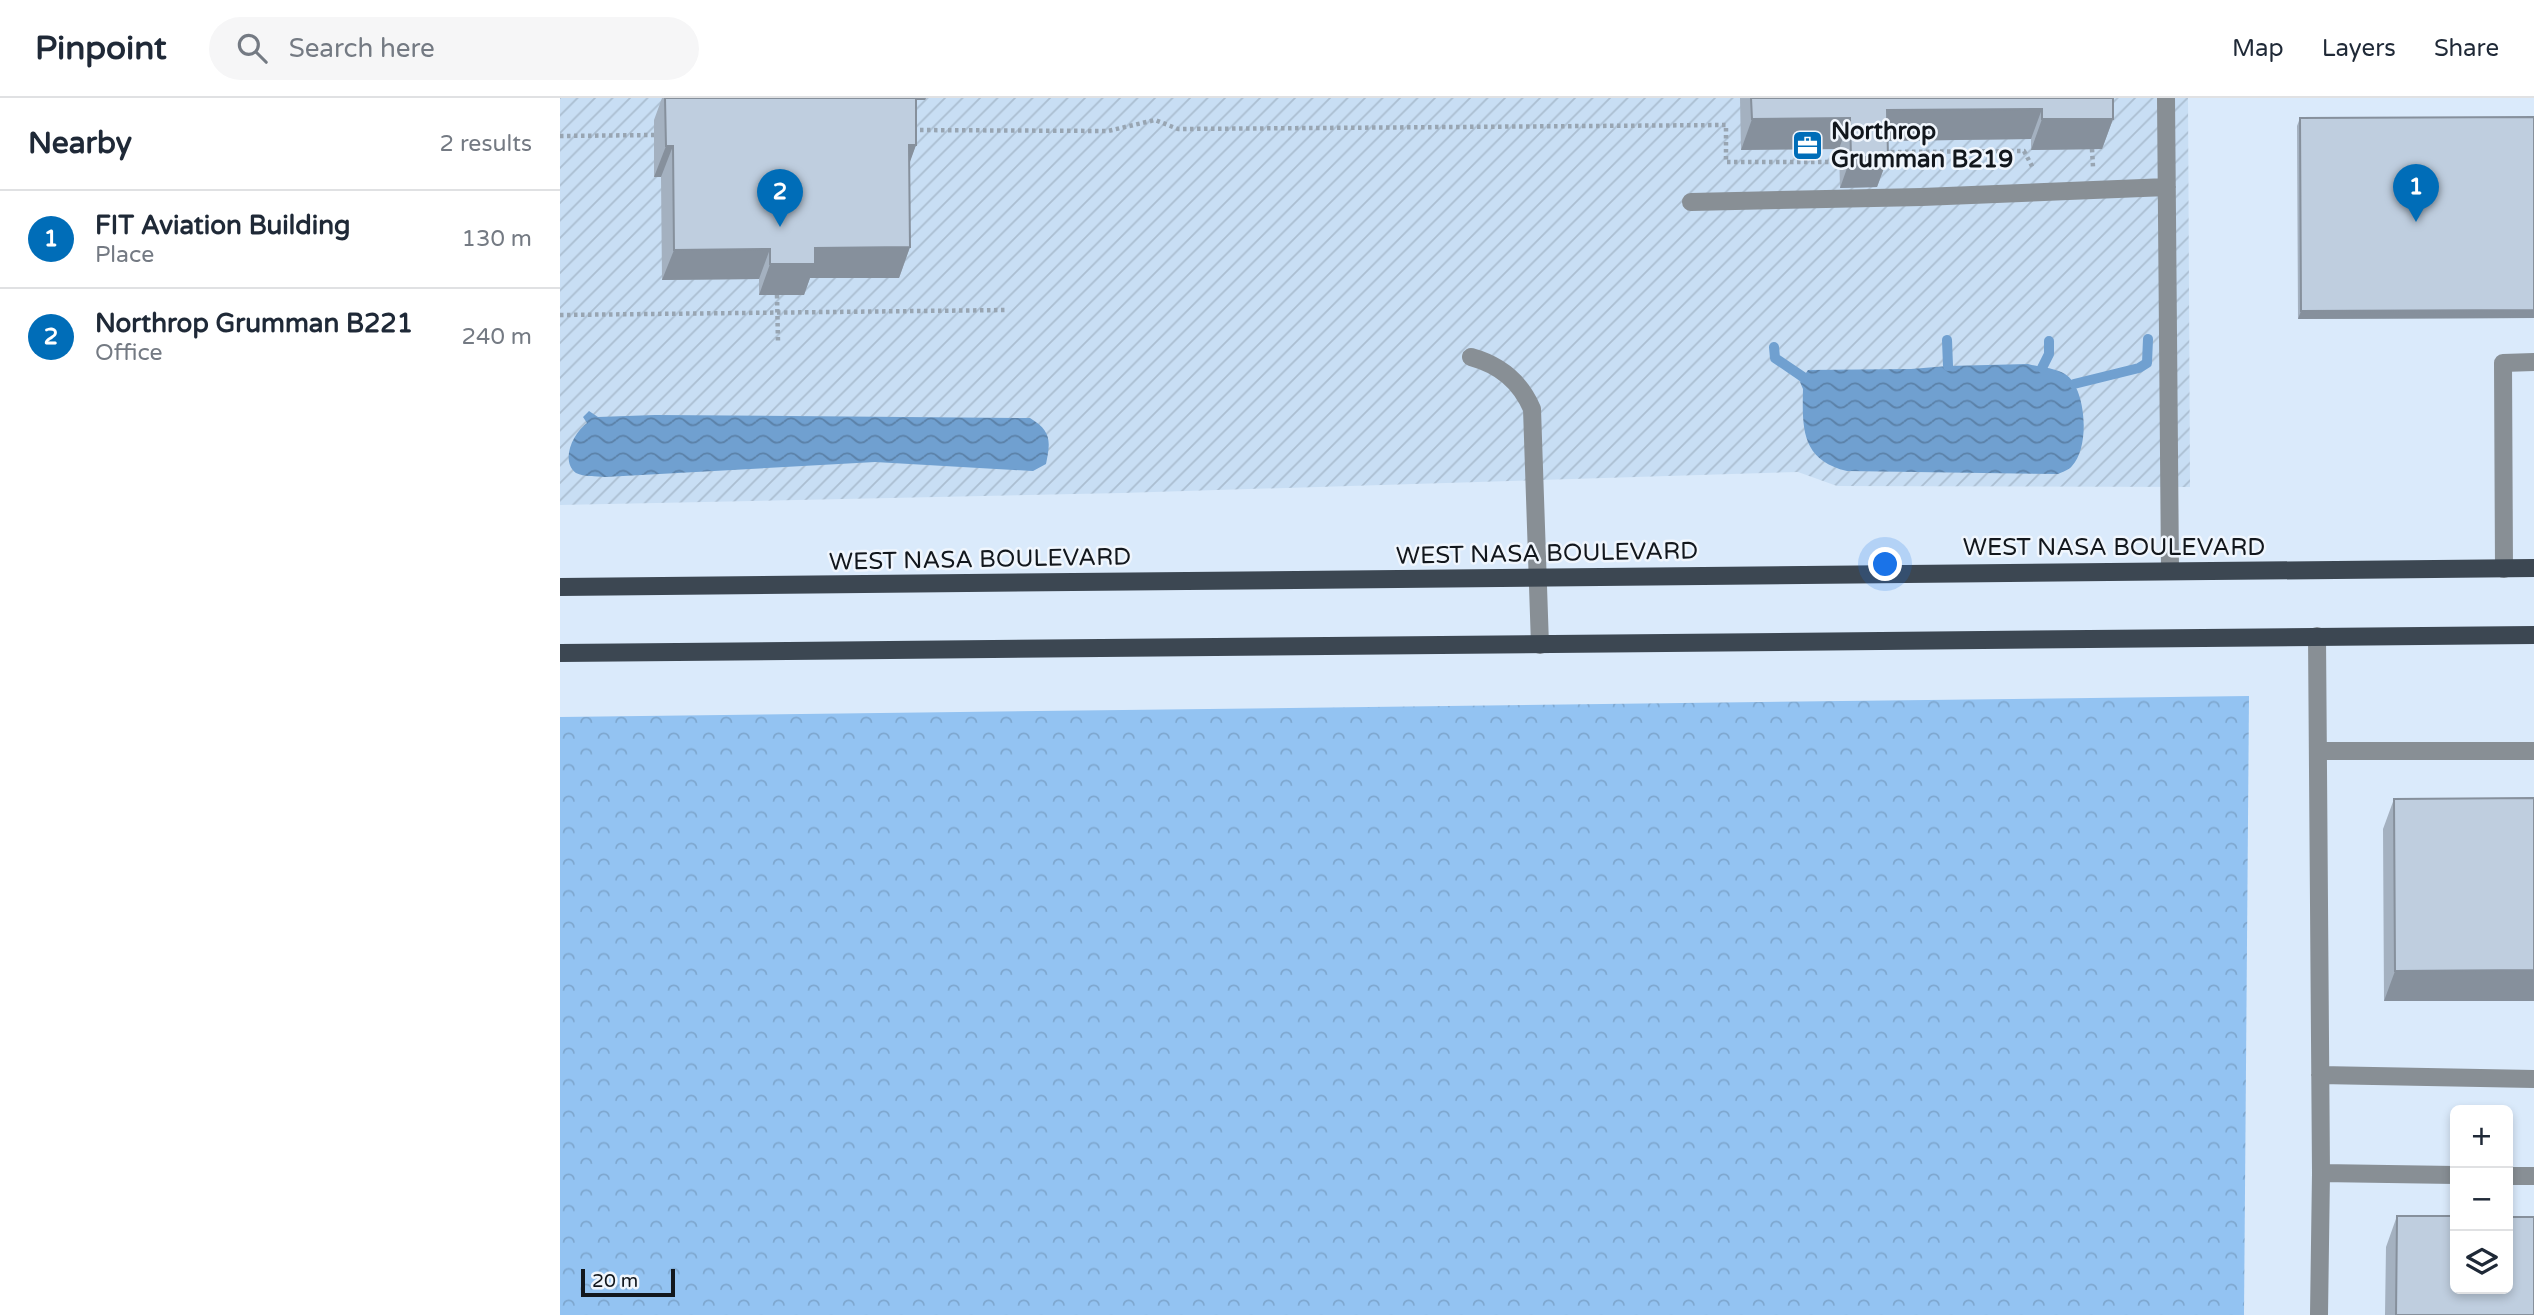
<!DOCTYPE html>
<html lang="en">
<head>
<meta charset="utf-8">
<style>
  :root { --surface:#fff; --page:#f6f6f7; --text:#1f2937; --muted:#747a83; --line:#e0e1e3; --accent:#006db8 }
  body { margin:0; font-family:"Varela Round",sans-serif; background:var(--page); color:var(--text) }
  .controls { position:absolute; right:21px; bottom:21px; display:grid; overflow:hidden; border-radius:10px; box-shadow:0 4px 10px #0003 }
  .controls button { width:63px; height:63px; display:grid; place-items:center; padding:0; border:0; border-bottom:2px solid var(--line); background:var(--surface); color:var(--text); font:35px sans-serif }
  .scale { position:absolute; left:21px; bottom:18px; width:94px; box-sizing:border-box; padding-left:7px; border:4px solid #12171d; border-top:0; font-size:19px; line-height:24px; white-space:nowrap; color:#12171d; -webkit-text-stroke:5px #f0f6fd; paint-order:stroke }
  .you { position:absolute; left:1326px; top:467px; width:24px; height:24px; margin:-18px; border:5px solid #fff; border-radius:50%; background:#1a73e8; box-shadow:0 0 0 10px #1a73e833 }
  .badge { display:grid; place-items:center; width:46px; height:46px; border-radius:50%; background:var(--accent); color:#fff; font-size:23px; font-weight:700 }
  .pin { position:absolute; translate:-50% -58px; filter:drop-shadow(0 2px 4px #0008) }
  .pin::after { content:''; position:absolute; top:37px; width:24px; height:21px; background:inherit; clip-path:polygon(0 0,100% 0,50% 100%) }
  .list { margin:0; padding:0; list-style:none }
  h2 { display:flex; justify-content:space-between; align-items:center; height:91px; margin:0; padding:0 28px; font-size:30px }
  h2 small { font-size:23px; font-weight:400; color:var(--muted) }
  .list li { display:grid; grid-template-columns:46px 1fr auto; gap:21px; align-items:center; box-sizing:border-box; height:98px; padding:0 28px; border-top:2px solid var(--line) }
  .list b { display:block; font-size:26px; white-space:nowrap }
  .list p { margin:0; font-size:23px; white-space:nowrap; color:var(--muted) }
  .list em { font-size:23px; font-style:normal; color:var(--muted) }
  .icon { flex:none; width:38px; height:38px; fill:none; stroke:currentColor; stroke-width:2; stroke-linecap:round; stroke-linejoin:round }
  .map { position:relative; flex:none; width:1974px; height:1217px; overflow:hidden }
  header { display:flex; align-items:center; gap:42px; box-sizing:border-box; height:98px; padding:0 35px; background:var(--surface); border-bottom:2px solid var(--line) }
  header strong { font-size:33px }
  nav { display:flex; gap:38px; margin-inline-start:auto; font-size:24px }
  .search { width:490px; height:63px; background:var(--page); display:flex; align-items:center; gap:18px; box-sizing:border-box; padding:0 24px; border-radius:38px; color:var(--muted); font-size:26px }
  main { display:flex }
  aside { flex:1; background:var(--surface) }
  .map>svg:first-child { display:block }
</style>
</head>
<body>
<header>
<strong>Pinpoint</strong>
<div class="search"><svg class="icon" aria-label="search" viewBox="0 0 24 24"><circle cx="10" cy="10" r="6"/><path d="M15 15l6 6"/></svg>Search here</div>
<nav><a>Map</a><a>Layers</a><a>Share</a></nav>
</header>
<main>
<aside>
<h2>Nearby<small>2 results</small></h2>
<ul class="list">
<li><span class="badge">1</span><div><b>FIT Aviation Building</b><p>Place</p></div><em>130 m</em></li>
<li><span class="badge">2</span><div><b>Northrop Grumman B221</b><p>Office</p></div><em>240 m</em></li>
</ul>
</aside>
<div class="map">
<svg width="1974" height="1217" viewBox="0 0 1974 1217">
  <defs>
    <pattern id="industrial-furrows" width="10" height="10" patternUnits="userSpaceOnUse" patternTransform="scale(1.75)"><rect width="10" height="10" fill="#c8def4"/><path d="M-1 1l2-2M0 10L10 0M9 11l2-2" fill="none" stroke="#abbed1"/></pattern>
    <pattern id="forest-crowns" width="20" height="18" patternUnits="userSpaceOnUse" patternTransform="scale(1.75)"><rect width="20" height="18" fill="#93c3f2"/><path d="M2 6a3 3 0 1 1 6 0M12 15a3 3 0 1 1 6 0" fill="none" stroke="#7ea7cf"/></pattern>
    <pattern id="water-waves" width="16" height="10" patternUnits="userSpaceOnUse" patternTransform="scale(1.75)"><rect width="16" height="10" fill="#70a0d0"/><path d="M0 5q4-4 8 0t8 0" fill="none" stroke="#5b81a8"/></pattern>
  </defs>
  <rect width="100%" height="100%" fill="#daeafb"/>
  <!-- industrial -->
  <path fill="url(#industrial-furrows)" d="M0 0H1628L1630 389 1277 388 1238 374 562 395 0 407Z"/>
  <!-- forest -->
  <path fill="url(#forest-crowns)" d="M1689 598 1684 1217H0V619Z"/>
  <!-- water -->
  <path fill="url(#water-waves)" d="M1468 266C1478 269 1496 270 1505 276 1527 290 1530 350 1512 368 1509 372 1502 374 1498 376L1287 373C1242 362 1242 332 1243 291L1240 284 1248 272 1351 271 1388 268Z
    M29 313 38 319 95 317 470 320C491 333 491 342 486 366L473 373 315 364 45 379C36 378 24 379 16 375 0 363 13 335 27 325L23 319Z"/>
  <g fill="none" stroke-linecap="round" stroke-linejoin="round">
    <!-- stream -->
    <path stroke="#70a0d0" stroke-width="10" d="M1387 242 1388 268
      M1214 249 1215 260 1243 279
      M1482 270 1489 256V243
      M1514 286 1579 270 1587 265 1588 241"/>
    <!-- path -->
    <path stroke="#98a5b2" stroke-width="4.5" stroke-dasharray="3.5 3.5" stroke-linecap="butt" d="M353 32 548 33 595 22 618 31 1166 27V64H1279
      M0 38 94 37
      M1532 51 1533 69
      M1324 54 1464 53 1473 70
      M217 197 218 244
      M0 217 448 212"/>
    <!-- minor -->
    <path stroke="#888f95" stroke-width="18" d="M1606 0 1610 473
      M1131 104 1362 99 1607 89
      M911 259C940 267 960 283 972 311L980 547
      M1944 471 1943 265 1974 264
      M1757 538 1761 1075 1759 1217
      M1758 653H1974
      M1760 977 1974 981
      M1761 1075 1895 1077
      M1948 1078H1974"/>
    <!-- major -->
    <path stroke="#3c4752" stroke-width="18" d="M0 489 1974 470
      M0 555 1974 537"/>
  </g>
  <!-- wall -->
  <path fill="#a4b1c0" d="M102 0H366L365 2H356V47L349 65 350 149 339 180H250L244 197H199V181L102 182 101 79H94V22Z
    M1180 0H1553V21L1542 51 1471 52V41L1328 43V59L1317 89 1280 90 1279 51 1181 52Z
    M1974 19V220L1738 221 1737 28 1740 20Z
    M1974 700V903H1824L1823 731 1834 701Z
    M1837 1118 1974 1217H1825L1826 1149Z"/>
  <!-- shaded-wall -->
  <path fill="#86909c" d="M338 0H366L365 2H337Z
    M1482 11 1471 41 1316 43 1327 12Z
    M1290 20 1279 51 1181 52 1192 21Z
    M1482 21H1553L1542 51 1471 52Z
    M349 47H356L345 78Z
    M106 48H113L101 79H94Z
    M1291 59H1328L1317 89 1280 90Z
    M350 149 339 180H250L244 197H199L210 166 255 150Z
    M210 151 199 181 102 182 114 152Z
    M1974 212V220L1738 221 1741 213Z
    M1974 872V903H1824L1835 873Z"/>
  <!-- building -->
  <path fill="#bfcedf" stroke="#86909c" stroke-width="2" d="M105 0H356V47H349L350 149 255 150V166H210V151L114 152 113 48H106Z
    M1191 0H1553V21H1482V11L1327 12 1328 59H1291L1290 20 1192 21Z
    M1974 19V212L1741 213 1740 20Z
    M1974 700V872L1835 873 1834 701Z
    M1837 1118H1895V1191H1948V1119H1974V1217H1836Z"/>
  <!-- icons -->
  <defs>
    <symbol id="office-square" viewBox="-11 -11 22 22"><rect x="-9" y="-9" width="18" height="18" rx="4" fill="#006db8" stroke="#f0f6fd"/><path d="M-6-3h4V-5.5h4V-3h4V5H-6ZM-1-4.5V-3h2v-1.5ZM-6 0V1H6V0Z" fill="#fff"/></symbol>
  </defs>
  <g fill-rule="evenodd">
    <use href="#office-square" x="1230" y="30" width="35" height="35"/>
  </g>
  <g text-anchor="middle" stroke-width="5" stroke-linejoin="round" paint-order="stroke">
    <!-- poi labels -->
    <g font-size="24" font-weight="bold" fill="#12171d" stroke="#f0f6fd" text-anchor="start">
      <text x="1271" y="41">Northrop<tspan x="1271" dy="28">Grumman B219</tspan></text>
    </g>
    <!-- street labels -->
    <g font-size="24" fill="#12171d" stroke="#f0f6fd">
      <text x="1554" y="457">WEST NASA BOULEVARD</text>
      <text transform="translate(987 455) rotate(-1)" y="8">WEST NASA BOULEVARD</text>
      <text transform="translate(420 461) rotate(-1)" y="8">WEST NASA BOULEVARD</text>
    </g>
  </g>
</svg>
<div class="controls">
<button>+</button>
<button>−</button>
<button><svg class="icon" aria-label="layers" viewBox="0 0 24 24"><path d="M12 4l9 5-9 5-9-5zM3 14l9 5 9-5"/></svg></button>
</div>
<div class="scale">20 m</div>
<div class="you"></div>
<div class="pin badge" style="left:1856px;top:124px">1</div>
<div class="pin badge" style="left:220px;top:129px">2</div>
</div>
</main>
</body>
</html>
